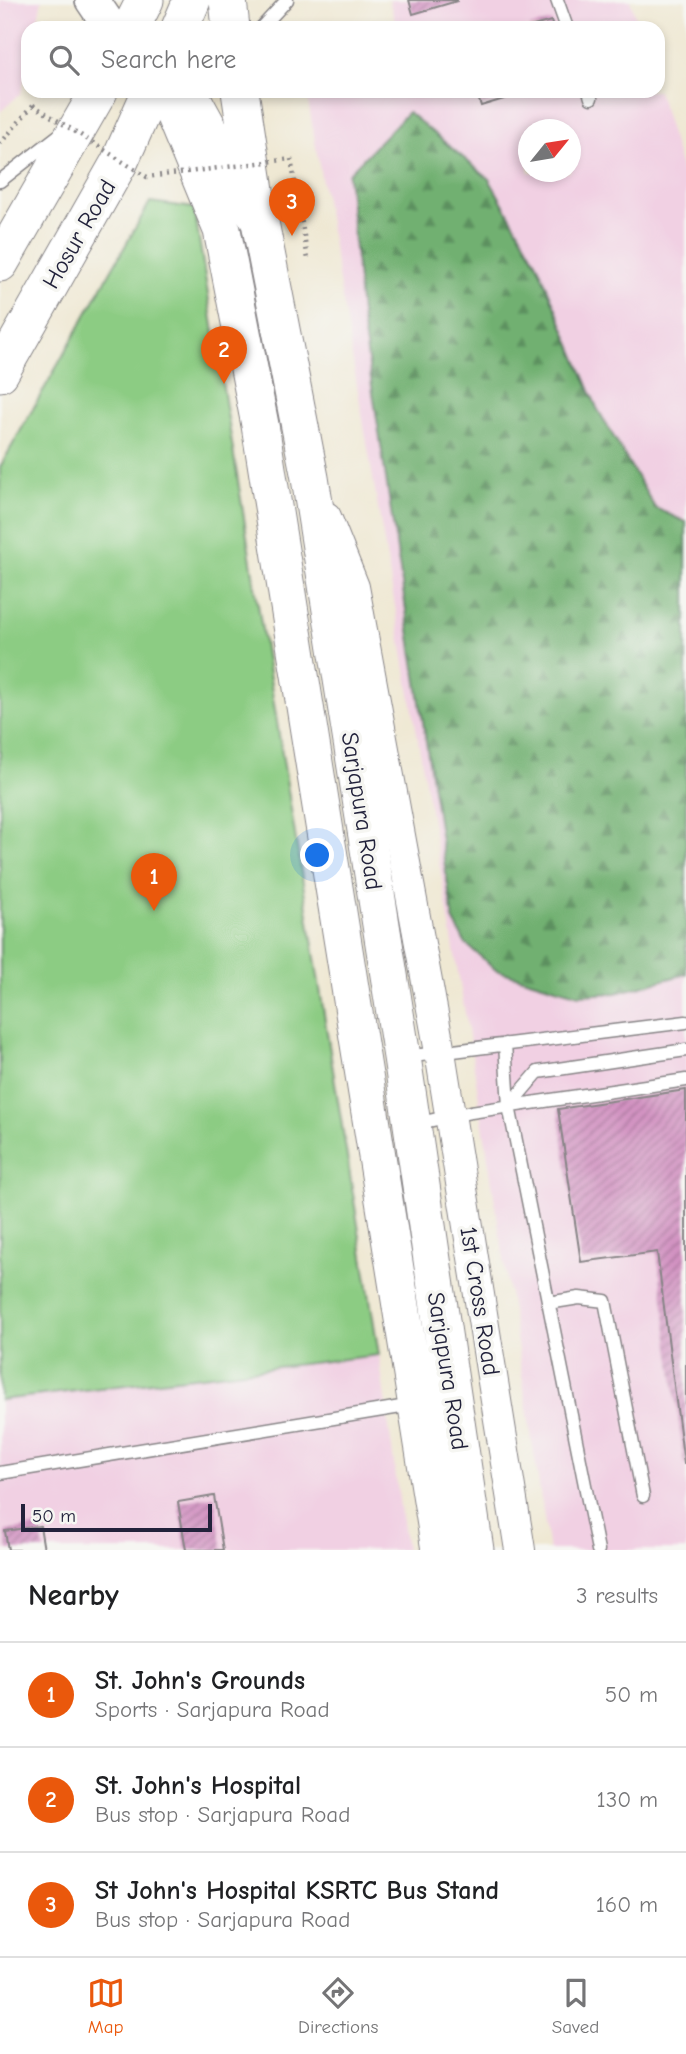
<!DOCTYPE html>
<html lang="en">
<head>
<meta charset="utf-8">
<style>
  :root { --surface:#fff; --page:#f6f6f6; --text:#202124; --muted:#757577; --line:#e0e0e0; --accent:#ea580c }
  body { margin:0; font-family:"Comic Neue",sans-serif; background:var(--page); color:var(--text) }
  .compass { position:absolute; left:518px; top:119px; width:63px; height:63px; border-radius:50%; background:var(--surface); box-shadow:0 4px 10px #0003; rotate:60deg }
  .scale { position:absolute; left:21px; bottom:18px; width:191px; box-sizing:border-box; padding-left:7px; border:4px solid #22223b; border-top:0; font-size:19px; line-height:24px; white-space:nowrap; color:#22223b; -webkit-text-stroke:5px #f6f6f2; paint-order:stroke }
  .you { position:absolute; left:318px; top:856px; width:24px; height:24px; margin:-18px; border:5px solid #fff; border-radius:50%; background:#1a73e8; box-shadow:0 0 0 10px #1a73e833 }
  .badge { display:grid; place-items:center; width:46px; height:46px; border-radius:50%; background:var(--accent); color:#fff; font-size:23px; font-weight:700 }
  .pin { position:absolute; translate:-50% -58px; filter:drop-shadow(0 2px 4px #0008) }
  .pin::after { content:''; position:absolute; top:37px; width:24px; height:21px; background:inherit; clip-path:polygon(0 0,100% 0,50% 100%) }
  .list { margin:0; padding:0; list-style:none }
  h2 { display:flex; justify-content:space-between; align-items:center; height:91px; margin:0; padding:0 28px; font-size:30px }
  h2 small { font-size:23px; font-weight:400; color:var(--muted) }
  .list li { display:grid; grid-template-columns:46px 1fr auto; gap:21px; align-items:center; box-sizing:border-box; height:105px; padding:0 28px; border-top:2px solid var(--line) }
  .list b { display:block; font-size:26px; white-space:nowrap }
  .list p { margin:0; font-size:23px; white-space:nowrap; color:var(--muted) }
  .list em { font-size:23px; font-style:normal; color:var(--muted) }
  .icon { flex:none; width:38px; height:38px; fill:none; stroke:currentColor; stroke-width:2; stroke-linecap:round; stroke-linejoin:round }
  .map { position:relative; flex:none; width:686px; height:1550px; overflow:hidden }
  .search { position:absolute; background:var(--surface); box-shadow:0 4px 10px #0003; left:21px; right:21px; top:21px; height:77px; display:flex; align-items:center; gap:18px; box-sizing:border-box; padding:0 24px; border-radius:21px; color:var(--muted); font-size:26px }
  .sheet { height:406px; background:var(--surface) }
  nav { display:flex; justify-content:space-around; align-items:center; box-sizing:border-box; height:98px; border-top:2px solid var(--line); background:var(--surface); font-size:19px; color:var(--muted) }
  nav a { display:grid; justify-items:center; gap:4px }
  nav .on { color:var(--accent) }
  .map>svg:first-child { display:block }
</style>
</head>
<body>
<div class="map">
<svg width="686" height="1550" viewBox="0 0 686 1550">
  <defs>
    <pattern id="forest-firs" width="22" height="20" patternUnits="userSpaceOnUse" patternTransform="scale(1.75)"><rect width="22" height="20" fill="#71b071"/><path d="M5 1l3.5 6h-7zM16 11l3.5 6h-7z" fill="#5c8f5e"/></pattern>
    <pattern id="building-hatch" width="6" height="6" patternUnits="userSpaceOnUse" patternTransform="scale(1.75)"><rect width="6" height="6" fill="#d291c1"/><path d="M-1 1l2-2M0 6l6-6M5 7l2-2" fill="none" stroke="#aa769e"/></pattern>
  </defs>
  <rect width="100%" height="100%" fill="#f6f6f2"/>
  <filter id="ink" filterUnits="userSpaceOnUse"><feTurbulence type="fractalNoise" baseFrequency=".0143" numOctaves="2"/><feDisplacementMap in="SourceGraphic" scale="14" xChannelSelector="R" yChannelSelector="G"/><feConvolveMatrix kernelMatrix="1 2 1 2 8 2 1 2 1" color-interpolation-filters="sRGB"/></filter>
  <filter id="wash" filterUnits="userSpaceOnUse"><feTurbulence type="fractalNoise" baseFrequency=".00686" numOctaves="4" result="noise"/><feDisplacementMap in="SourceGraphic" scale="28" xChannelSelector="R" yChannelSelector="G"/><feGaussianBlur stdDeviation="1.57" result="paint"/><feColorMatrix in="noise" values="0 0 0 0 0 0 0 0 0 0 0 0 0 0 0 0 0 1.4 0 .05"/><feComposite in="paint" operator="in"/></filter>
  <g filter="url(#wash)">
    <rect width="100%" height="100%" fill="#efe8d3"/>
    <!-- built -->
    <path fill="#f1d0e3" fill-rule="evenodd" d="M0 0H42L36 28H28V63L21 93 0 112Z
      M389 0H630L639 28H397Z
      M319 91H658L686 185V1550H549L471 1048 307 95ZM528 130H570V172H528Z
      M150 202 194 208 379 1355 406 1550H0V467Z"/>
    <!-- forest -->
    <path fill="url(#forest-firs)" stroke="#4a6956" stroke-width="2" d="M408 112 489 179 537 263 597 408 655 508 686 522V974L616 993 579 995 496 970 465 943 453 919 361 314 348 174Z"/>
    <!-- pitch -->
    <path fill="#8ccc83" stroke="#57775f" stroke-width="2" d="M150 202 194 208 379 1355 0 1400V467Z"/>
    <g id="blocks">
      <!-- building -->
      <path fill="url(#building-hatch)" d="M409 0H457V1L413 14Z
        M551 21 553 28H530V27Z
        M476 91H527V92L481 106Z
        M686 1090V1464H684L657 1252 581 1262 558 1109Z
        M214 1496 223 1550H186L178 1502Z
        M40 1526 44 1550H8L5 1531Z"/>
    </g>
  </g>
  <g filter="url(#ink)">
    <use href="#blocks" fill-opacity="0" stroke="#888587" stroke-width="2"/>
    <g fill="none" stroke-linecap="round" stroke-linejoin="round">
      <defs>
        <path id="service" d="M557 0 567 28
          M261 28 287 0
          M589 91 591 98
          M0 181 58 136
          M505 1044 509 1106 598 1550
          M405 1057 686 1022
          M509 1106 538 1072 686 1050
          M414 1124 471 1112 686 1080
          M548 1303 579 1298 605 1301 643 1496
          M0 1473 413 1405"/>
        <path id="tertiary" d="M326 517 354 587 440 1052 520 1550"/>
        <path id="secondary" d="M92 0 111 28"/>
        <path id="primary" d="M228 0 231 28
          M131 28 145 0
          M180 28 192 0
          M188 91 260 222 310 478 402 1057 475 1550
          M240 91 256 197
          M172 109 222 230 260 425 440 1550
          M0 263 99 91
          M0 373 119 163 151 91"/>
      </defs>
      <!-- service casing -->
      <use href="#service" stroke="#888587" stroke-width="15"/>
      <!-- tertiary casing -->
      <use href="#tertiary" stroke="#888587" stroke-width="32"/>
      <!-- secondary casing -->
      <use href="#secondary" stroke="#888587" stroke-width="36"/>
      <!-- primary casing -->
      <use href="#primary" stroke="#888587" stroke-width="39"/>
      <!-- path -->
      <path stroke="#888587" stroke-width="4.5" stroke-dasharray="2 5" stroke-linecap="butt" d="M0 144 33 105
        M291 159 308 259"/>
      <!-- service -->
      <use href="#service" stroke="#fff" stroke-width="12"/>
      <!-- tertiary -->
      <use href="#tertiary" stroke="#fff" stroke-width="30"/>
      <!-- secondary -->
      <use href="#secondary" stroke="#fff" stroke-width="33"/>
      <!-- primary -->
      <use href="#primary" stroke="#fff" stroke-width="37"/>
      <!-- path-bridge -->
      <path stroke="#888587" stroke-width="4.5" stroke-dasharray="2 5" stroke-linecap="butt" d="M33 105 147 177 291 159"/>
    </g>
  </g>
  <g text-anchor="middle" stroke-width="7" stroke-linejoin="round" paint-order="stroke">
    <!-- street labels -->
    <g font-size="24" fill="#22223b" stroke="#f6f6f2">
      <text transform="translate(79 234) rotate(-60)" y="8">Hosur Road</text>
      <text transform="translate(362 811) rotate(81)" y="8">Sarjapura Road</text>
      <text transform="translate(480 1301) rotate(81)" y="8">1st Cross Road</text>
      <text transform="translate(448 1371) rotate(81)" y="8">Sarjapura Road</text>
    </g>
  </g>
</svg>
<svg class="compass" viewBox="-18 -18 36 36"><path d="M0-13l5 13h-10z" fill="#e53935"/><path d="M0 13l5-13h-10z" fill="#757577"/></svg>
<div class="scale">50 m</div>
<div class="you"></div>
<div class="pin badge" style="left:154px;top:911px">1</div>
<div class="pin badge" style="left:224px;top:384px">2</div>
<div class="pin badge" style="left:292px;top:236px">3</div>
<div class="search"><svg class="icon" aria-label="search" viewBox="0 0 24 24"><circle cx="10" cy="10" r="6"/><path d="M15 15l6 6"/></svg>Search here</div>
</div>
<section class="sheet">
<h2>Nearby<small>3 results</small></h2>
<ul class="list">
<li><span class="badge">1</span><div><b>St. John's Grounds</b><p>Sports · Sarjapura Road</p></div><em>50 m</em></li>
<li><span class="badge">2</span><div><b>St. John's Hospital</b><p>Bus stop · Sarjapura Road</p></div><em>130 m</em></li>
<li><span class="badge">3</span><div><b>St John's Hospital KSRTC Bus Stand</b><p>Bus stop · Sarjapura Road</p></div><em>160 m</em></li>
</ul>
</section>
<nav>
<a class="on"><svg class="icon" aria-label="map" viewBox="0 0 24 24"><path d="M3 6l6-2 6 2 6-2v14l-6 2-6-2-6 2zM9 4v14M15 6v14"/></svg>Map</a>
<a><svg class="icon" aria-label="directions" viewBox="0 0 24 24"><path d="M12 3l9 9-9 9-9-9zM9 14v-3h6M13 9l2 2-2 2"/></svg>Directions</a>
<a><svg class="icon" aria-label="saved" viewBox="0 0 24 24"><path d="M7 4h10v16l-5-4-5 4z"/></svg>Saved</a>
</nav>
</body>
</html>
